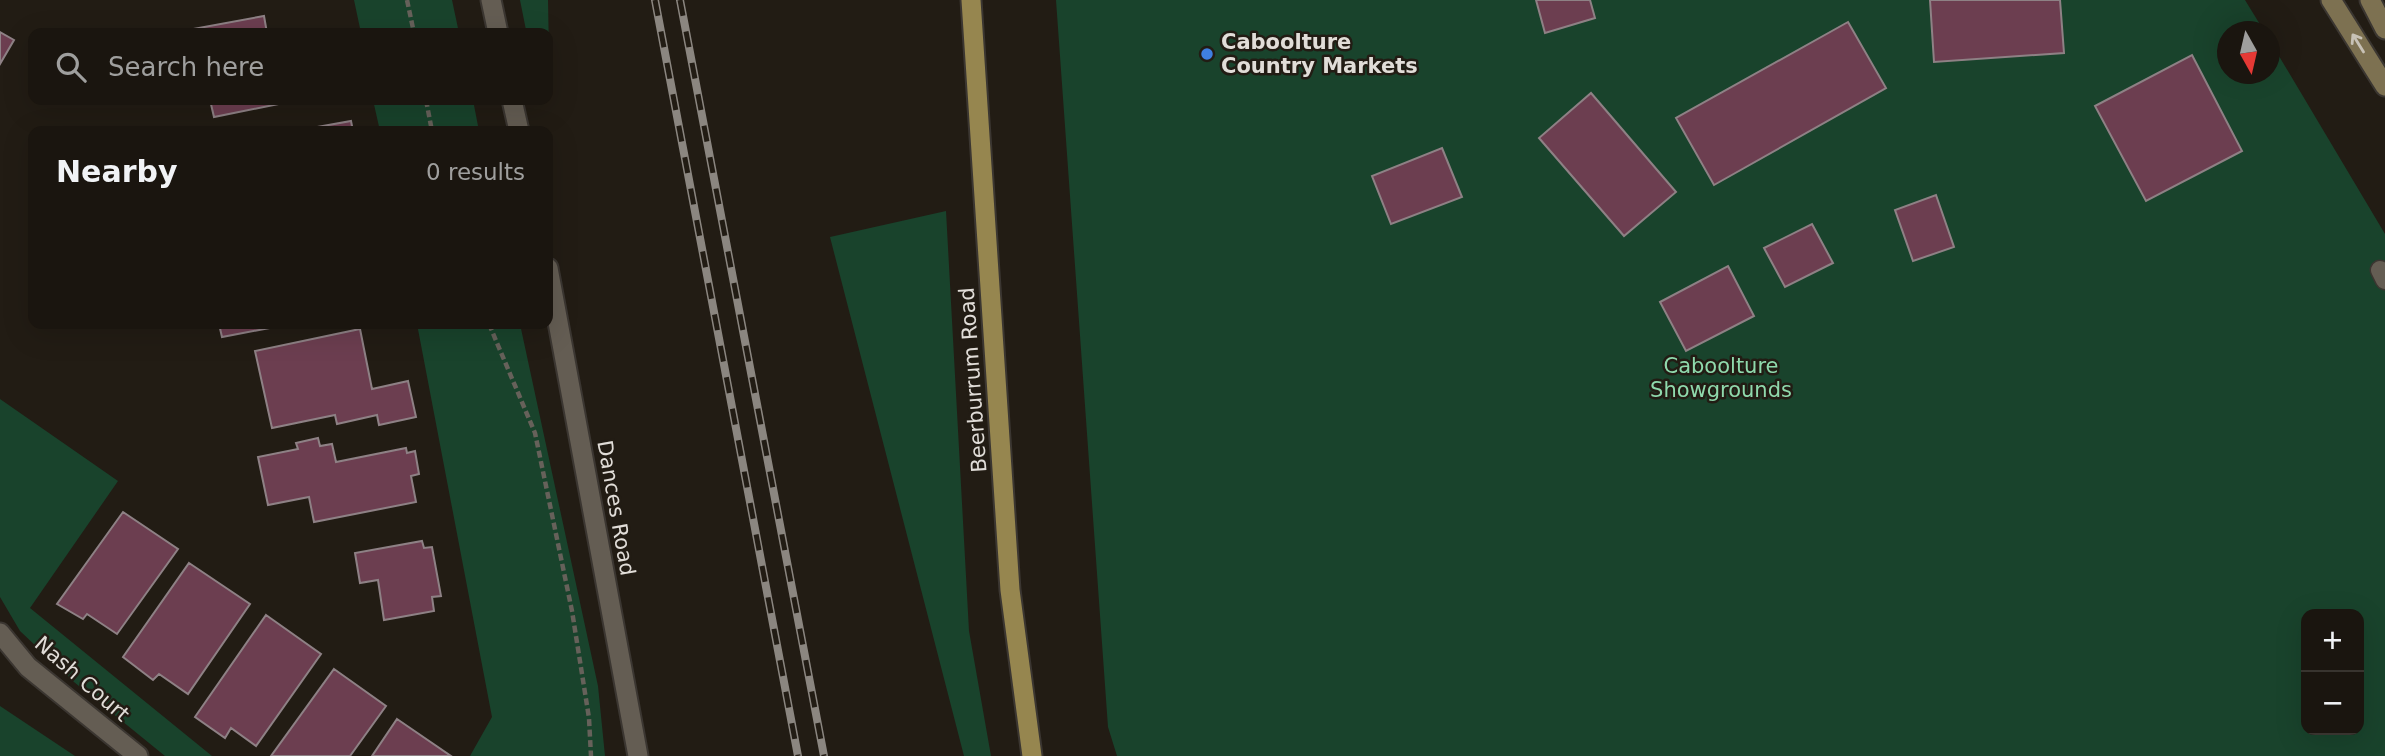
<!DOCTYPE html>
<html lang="en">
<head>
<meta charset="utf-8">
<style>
  :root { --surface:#1a150f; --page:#27221d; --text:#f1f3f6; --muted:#9f9f9e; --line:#38342f }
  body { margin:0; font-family:"DejaVu Sans",sans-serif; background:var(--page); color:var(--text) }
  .controls { position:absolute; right:21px; bottom:21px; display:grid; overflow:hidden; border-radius:14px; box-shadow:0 7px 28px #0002 }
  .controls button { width:63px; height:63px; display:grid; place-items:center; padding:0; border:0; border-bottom:2px solid var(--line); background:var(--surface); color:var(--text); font:35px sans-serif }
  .compass { position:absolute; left:2217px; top:21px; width:63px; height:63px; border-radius:50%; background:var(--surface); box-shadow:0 7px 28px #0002; rotate:172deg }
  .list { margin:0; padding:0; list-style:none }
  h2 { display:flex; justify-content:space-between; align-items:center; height:91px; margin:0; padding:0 28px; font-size:30px }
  h2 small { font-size:23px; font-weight:400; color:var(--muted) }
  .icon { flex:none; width:38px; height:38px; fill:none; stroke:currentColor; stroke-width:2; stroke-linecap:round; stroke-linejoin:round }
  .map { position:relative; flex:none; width:2385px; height:756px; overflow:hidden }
  .search { position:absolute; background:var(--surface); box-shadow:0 7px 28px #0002; left:28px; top:28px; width:525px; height:77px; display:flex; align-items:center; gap:18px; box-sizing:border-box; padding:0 24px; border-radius:14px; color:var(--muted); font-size:26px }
  .panel { position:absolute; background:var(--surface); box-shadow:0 7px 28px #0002; left:28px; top:126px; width:525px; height:203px; border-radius:14px }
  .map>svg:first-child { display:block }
</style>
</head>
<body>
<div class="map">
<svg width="2385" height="756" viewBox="0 0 2385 756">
  <rect width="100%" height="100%" fill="#221c14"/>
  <!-- green -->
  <path fill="#19432c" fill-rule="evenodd" d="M354 0H452L459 33H361Z
    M520 0H548L549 54 548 33H529L526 30Z
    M1056 0H2245L2264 31 2228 32V74H2270V41L2385 234V756H1117L1108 727ZM2306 614H2359V730H2306Z
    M373 100H473L479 131H380Z
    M946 211 969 631 991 756H964L830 237Z
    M417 324H520L598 686 605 756H470L492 717Z
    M0 399 118 481 30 608 212 756H165L74 682 20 631 0 597Z
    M0 706 75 756H0Z"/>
  <!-- building -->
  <path fill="#6c3e50" stroke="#8e8185" stroke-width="2" d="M1536 0H1590L1595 18 1545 33Z
    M1930 0H2060L2064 53 1934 62Z
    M264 16 267 33 177 32Z
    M1848 22 1886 88 1714 185 1676 118Z
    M0 32 14 40 0 64Z
    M2192 55 2242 151 2146 201 2095 106Z
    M1591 93 1676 192 1624 236 1539 138Z
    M210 100H289V102L214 117Z
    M351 121 353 131H295Z
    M1442 148 1462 197 1391 224 1372 176Z
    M1936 195 1954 247 1913 261 1895 210Z
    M1812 224 1833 263 1785 287 1764 248Z
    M1728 266 1754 316 1686 351 1660 302Z
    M219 324H291L222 337Z
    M360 329 372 389 408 381 416 417 379 425 377 415 337 424 335 415 272 428 255 351Z
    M318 438 320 446 332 444 336 462 406 448 407 453 415 451 419 474 411 476 416 502 314 522 309 497 268 505 258 457 298 449 296 443Z
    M123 512 178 549 117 634 87 614 83 619 57 604Z
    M422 541 424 548 432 547 441 596 432 597 434 611 384 620 378 580 360 583 355 553Z
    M189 563 250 604 188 694 159 674 153 680 123 657Z
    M266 615 321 654 256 746 231 728 225 738 195 717Z
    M334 669 386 706 350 756H271Z
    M397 719 451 756H372Z"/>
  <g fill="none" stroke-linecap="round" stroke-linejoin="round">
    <defs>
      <path id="service" d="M2380 270 2385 280"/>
      <path id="minor" d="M491 0 498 33
        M512 100 519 131
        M548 268 638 756
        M0 633 28 667 138 756"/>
      <path id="secondary" d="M2331 0 2385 86
        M2370 0 2385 29"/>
      <path id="primary" d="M971 0 1010 590 1032 756"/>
    </defs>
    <!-- service casing -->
    <use href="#service" stroke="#3b3631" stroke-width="21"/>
    <!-- minor casing -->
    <use href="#minor" stroke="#3b3631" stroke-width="23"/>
    <!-- secondary casing -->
    <use href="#secondary" stroke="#3b3631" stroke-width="23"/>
    <!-- primary casing -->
    <use href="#primary" stroke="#3b3631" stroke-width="23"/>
    <!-- path -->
    <path stroke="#66615a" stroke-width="4.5" stroke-dasharray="7 3.5" stroke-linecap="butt" d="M407 0 414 33
      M426 100 432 131
      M489 324 535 433 572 611 589 718 591 756"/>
    <!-- service -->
    <use href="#service" stroke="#645d53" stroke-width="18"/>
    <!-- minor -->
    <use href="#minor" stroke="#645d53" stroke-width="19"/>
    <!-- secondary -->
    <use href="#secondary" stroke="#7d7151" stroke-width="19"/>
    <!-- primary -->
    <use href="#primary" stroke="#96864f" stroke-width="19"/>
    <defs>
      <path id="rail" d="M655 0 798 756
        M680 0 824 756"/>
    </defs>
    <!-- rail casing -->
    <use href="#rail" stroke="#8b8680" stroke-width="8"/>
    <!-- rail -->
    <use href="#rail" stroke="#221c14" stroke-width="5" stroke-dasharray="16" stroke-linecap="butt"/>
  </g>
  <!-- one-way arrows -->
  <defs><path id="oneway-shaft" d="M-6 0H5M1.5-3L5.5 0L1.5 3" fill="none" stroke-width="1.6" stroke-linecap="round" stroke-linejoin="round" transform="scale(1.75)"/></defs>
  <use stroke="#c8c2b6" href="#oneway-shaft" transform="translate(2358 43) rotate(-122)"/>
  <!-- markers -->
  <circle fill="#3f7fe0" stroke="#221c14" stroke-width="2.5" cx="1207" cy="54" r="7"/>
  <g text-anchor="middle" stroke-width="5" stroke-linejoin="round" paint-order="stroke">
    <!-- poi labels -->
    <g font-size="21" font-weight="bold" fill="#e1ddd8" stroke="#221c14" text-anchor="start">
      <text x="1221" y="49">Caboolture<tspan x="1221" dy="24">Country Markets</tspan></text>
    </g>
    <!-- park labels -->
    <g font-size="21" fill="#8fd9ac" stroke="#221c14">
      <text x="1721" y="373">Caboolture<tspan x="1721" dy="24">Showgrounds</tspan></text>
    </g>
    <!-- street labels -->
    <g font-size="21" fill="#e1ddd8" stroke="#221c14">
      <text transform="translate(973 380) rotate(-94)" y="7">Beerburrum Road</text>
      <text transform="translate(616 508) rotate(80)" y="7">Dances Road</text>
      <text transform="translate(82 679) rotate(41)" y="7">Nash Court</text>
    </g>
  </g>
</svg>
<div class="controls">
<button>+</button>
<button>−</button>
</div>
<svg class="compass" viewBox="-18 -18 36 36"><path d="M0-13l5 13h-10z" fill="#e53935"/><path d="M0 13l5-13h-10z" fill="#9f9f9e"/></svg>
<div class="search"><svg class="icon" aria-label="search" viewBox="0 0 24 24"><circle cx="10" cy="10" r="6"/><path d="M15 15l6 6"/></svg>Search here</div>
<section class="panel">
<h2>Nearby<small>0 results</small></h2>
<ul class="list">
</ul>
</section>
</div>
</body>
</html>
